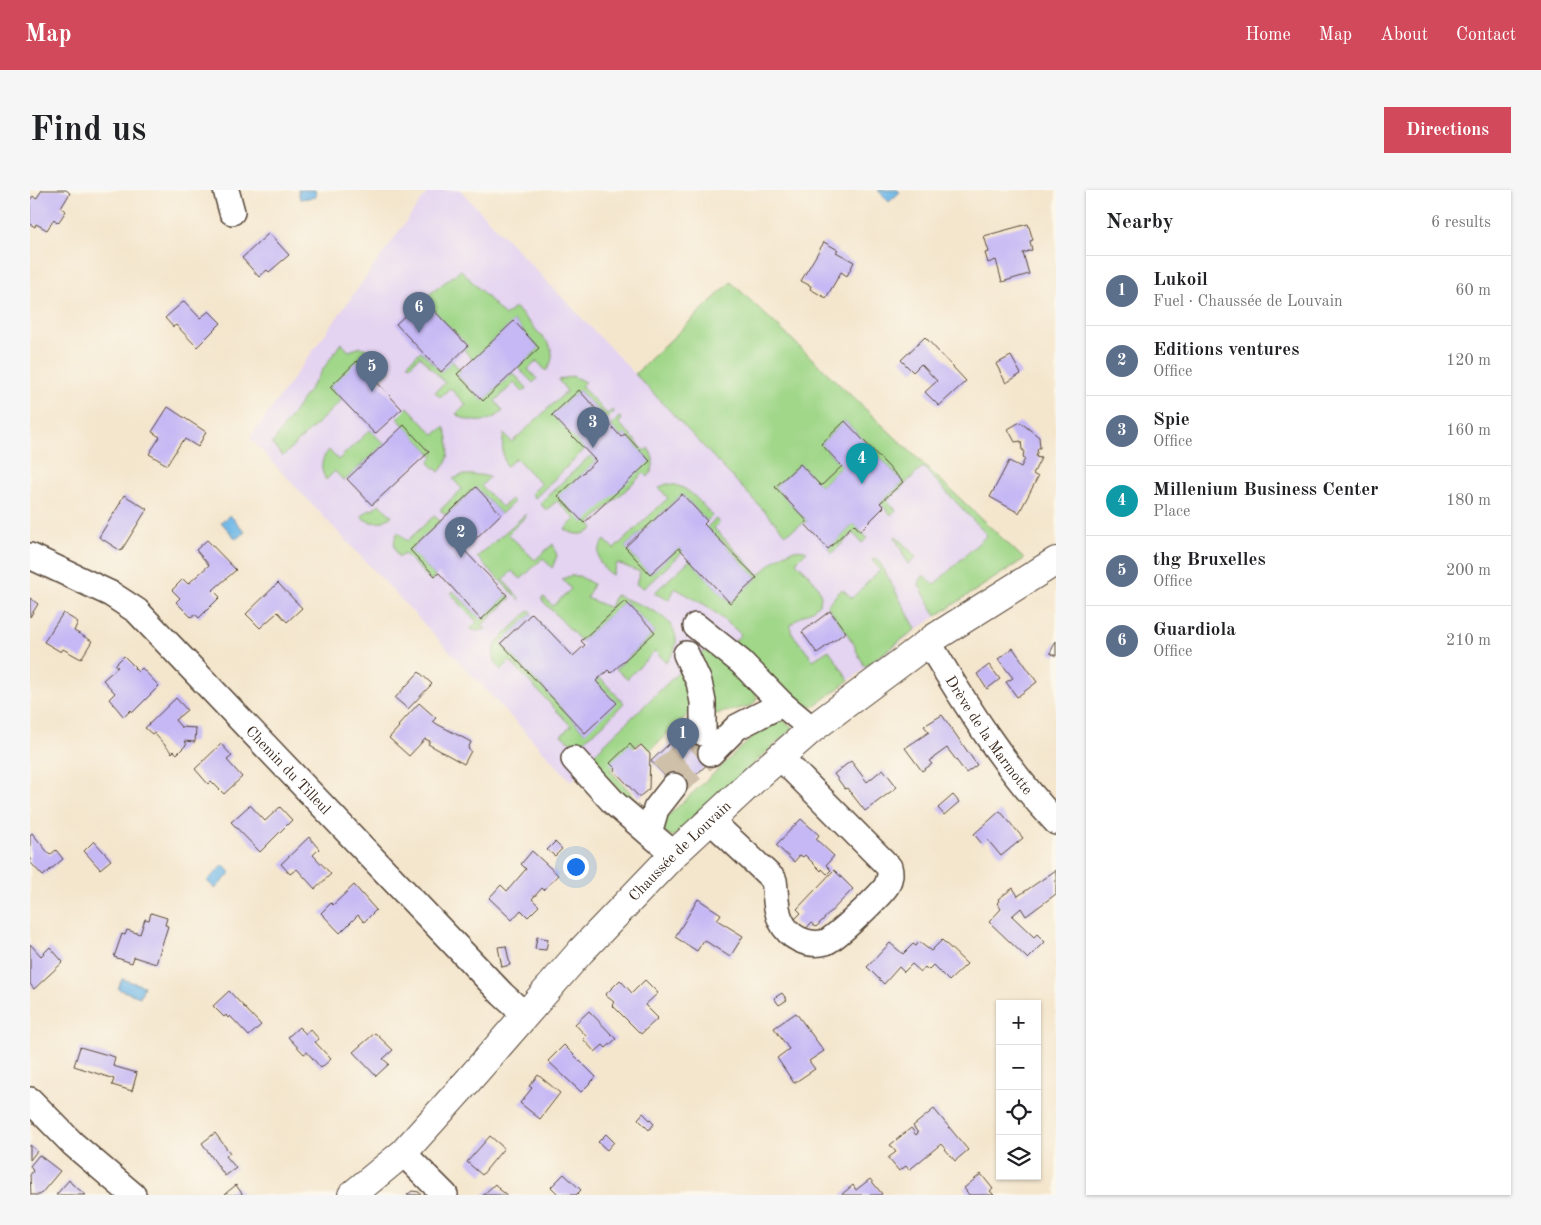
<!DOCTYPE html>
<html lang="en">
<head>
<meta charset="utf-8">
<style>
  :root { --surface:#fff; --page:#f6f6f6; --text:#202124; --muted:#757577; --line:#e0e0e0; --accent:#d1495b }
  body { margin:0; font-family:"Old Standard TT",serif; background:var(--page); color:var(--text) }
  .controls { position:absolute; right:15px; bottom:15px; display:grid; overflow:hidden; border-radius:0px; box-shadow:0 1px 4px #0004 }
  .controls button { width:45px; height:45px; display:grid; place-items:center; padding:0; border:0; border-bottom:1px solid var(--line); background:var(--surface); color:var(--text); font:25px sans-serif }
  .you { position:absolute; left:545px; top:676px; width:18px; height:18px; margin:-12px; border:4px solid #fff; border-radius:50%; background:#1a73e8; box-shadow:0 0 0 8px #1a73e833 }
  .badge { display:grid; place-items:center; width:32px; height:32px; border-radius:50%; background:var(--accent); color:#fff; font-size:16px; font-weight:700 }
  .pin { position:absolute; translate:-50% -41px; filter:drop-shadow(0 1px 2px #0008) }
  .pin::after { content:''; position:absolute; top:26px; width:18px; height:15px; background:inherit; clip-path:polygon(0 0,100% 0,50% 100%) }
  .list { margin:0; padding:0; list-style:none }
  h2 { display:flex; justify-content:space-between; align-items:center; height:65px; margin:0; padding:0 20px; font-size:21px }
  h2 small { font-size:16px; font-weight:400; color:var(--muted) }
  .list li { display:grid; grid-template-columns:32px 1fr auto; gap:15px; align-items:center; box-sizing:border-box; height:70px; padding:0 20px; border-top:1px solid var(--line) }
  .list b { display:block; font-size:19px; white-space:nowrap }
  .list p { margin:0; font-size:16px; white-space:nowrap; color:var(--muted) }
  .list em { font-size:16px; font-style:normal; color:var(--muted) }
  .icon { flex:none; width:28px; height:28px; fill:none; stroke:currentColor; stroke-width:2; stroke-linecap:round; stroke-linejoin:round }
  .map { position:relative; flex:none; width:1026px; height:1005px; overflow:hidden; border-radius:0px }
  header { display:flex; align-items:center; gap:30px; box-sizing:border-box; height:70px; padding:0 25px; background:var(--accent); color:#fff }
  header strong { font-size:24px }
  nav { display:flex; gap:28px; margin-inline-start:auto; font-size:18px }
  .intro { display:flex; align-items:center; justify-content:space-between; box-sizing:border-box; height:120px; padding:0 30px }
  h1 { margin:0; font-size:35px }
  .button { padding:12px 22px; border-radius:0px; background:var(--accent); color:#fff; font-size:18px; font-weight:700 }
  main { display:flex; gap:30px; padding:0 30px }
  aside { flex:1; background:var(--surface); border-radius:0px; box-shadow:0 1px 4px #0004 }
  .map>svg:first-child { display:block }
</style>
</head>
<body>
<header>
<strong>Map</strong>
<nav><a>Home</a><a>Map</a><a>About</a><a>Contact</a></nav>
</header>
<div class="intro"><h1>Find us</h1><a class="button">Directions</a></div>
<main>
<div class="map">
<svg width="1026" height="1005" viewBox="0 0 1026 1005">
  <rect width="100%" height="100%" fill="#fbf7ec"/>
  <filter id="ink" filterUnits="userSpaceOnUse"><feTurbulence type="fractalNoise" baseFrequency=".02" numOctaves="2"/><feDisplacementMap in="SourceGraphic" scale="10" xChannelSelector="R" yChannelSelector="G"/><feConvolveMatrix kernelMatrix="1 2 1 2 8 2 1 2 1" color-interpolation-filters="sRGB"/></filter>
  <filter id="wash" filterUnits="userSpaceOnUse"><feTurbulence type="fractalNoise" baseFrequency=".0096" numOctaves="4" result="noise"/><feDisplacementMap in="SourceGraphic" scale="20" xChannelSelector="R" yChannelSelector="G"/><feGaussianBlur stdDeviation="1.12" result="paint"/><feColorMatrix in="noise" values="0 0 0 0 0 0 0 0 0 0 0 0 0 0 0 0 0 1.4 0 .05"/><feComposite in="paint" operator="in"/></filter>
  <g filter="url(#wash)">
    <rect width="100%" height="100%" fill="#f4e6cd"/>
    <!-- built -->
    <path fill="#e4d3f1" d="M399 0H430L605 184 701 92 994 369 896 433 785 516H779L713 465 541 591 220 248Z"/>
    <!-- green -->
    <path fill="#a0d789" stroke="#6e8054" d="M431 80 475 126 485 117 519 154C524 163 523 172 516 181L507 171 498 179 507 189 503 193 488 178 509 158 484 131 443 170 434 160 438 156 393 109Z
      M701 92 994 369 906 426 889 395 890 390 894 385 904 395 957 345 893 277 857 311 866 320 861 325 850 313 873 292 815 231 791 254 812 276 791 296 770 274 745 297 777 331 756 344 605 184Z
      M311 153 319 161 331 157 341 161 332 170 345 183 355 174 360 180 347 192 300 197 312 210 253 266 242 254Z
      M391 161 411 182 422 171 431 181 427 185 453 211 483 183 497 198 493 202 484 193 465 211 473 221C461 233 441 235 426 224L436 215 420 198 410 207 405 202 415 193 390 166 380 176 378 173Z
      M542 186 555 192 551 196 577 224 583 220 584 222 577 229 549 200 523 225 555 259 505 308 501 304 511 294 486 268 476 277C473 267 471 255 474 244L482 252 537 201 528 190Z
      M378 217 404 245 414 237C419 246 421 263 416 273 415 276 411 279 409 282L399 273 403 266 367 228Z
      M589 227 592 229 589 233 615 261 618 258C625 268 625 277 618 287L614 283 560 333 564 338C555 346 544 346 535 339L545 329 527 311 516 320 510 313 561 265 566 271 529 306 620 271 595 244 591 247 581 236Z
      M340 240 354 254 314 291 305 281 296 290C290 279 290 270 299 260L308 270Z
      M432 285H450L460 287 451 296 472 317 481 309 484 312 471 324 446 297 416 325 410 320 432 299 423 289Z
      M636 294C658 294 669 311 682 326L677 331 652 304 595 357 620 384 649 358 653 362 614 398 606 394 610 382 587 373 582 385C568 376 563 363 575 350L584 359 638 308 629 298Z
      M349 314 362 326C351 334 342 335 331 327L340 319 342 320Z
      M496 324 497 325 478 344 505 370 523 354 527 366 522 378 513 368 491 389 482 381 473 390 490 409 489 410 447 367Z
      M404 326 410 331 380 360 405 386 401 391 374 363 369 367C364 358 362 351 368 342L377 351Z
      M686 329 689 333 684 338 729 385C741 374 759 354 777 361L766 372C775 381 802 404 786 417 778 424 767 427 761 435V442L783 470 799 460 819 490 785 516 772 515 761 511 702 454 711 444 677 416 645 398 639 410 624 403 660 370 700 413 727 388 691 350 690 351 677 337Z
      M824 334 837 348 832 353 823 343 802 363 798 359Z
      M866 346 886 367 878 374 865 347Z
      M843 369H848L886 439 835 477 826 460 824 454 797 415 812 399 822 408 850 380 842 370Z
      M540 386H549L563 394 557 408 580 418 585 405C606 414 642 422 646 448 647 458 643 465 636 472L625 461 597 489 586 479 625 442 595 411 551 451 511 409 514 407 523 416 541 399 532 389Z
      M423 401 451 430 477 405 481 408 452 435 456 439 447 441 440 439 447 432 421 404Z
      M500 420 502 423 471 453 554 542 586 513 566 491 570 488 594 513C584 523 558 553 545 553 539 552 536 549 531 545L541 536 480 471 471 480C463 471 461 462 467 452Z
      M679 461 684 462 724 502 727 507 725 512 721 516 685 524 669 467 673 462Z
      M651 480 668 515 620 560 611 551 580 580 609 612 603 615 559 569Z
      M753 530 763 538 644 646C632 645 631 635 637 627L725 545 736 537Z"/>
    <!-- water -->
    <path fill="#6eb7e6" stroke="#547082" d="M268 0H285L286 7 270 9Z
      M848 0H868L870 2 859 12Z
      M200 325 215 342 206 349 191 332Z
      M193 675 201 683 185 699 177 691Z
      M92 789 114 796 110 807 88 799Z"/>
    <g id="blocks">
      <!-- building -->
      <path fill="#c6b8f4" d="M12 0H36L40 3 31 18 36 21 28 33 24 29 17 40 6 34 5 37 0 34V10L3 6 6 9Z
        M998 34 1003 50 1000 51 1002 60 993 63 999 84 972 92 966 70 958 73 955 63 959 62 954 46Z
        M239 43 259 65 239 82 237 80 229 87 212 68Z
        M794 52 808 60 806 62 824 72 817 86 811 82 796 108 780 99 781 96 771 91Z
        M393 109 438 156 411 182 366 134Z
        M154 111 170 128 179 121 191 133 167 157 146 135 143 137 135 128Z
        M484 131 509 158 453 211 427 184Z
        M895 147 936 191 909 216 895 202 907 191 891 174 883 182 871 170Z
        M981 166 991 184 976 193 966 174Z
        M327 171 372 219 345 244 300 197Z
        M549 200 591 247 595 244 620 271 554 333 528 306 566 271 522 225Z
        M138 217 176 242 168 257 155 249 153 252 152 251 137 275 119 264 130 247 122 242Z
        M815 231 873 292 850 313 854 317 830 341 824 334 798 359 775 334 777 331 745 297 770 274 791 296 812 276 791 254Z
        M990 232 1009 247 1010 258H1008L1006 267 1011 268 1003 284 1008 287 989 323 960 307 979 271 991 277 995 269 993 268 994 260H992L991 251 985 252 978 239Z
        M374 235 399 262 342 315 317 289Z
        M446 297 471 324 434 360 477 405 451 430 409 383 405 386 380 360Z
        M652 304 677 331 674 334 677 337 727 388 700 413 649 358 620 384 595 357Z
        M94 305 117 319 91 361 69 347 91 312H90Z
        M177 350 206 380 183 400 190 407 169 428 165 424 161 427 146 412 150 408 142 400 153 389 158 394 179 375 166 360Z
        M248 393 272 418 257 432 248 422 230 438 216 424Z
        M0 408 8 414 0 427Z
        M595 411 625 442 581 483 578 480 566 491 587 513 555 543 471 453 502 423 543 466 555 455 551 451Z
        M800 421 816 442 787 463 772 442Z
        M33 423 48 432 44 441 62 451 51 469 33 459 31 462 14 452Z
        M1026 451V466L1020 463Z
        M983 458 1007 492 987 507 976 492 983 488 968 469Z
        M94 466 105 477 104 478 108 482 112 478 129 496 103 522 101 520 94 527 79 509 85 503 73 490 88 477 85 475Z
        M959 475 970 489 957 499 947 484Z
        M389 482 402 494 378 519 365 508Z
        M146 508 157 520 145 530 151 537 166 538 165 552 154 551 157 554 147 564 144 561 142 563 124 543 122 544 115 538Z
        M389 513 406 528 403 531 407 534 441 552 438 559 441 561 434 574 398 554 400 551 395 549 379 566 359 548 369 537 368 536Z
        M912 525 947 575 936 583 917 558 899 571 902 574 892 581 875 558 899 542 894 536Z
        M657 537 685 567 649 601 621 571Z
        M191 554 202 566 197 570 212 587 194 604 181 591 178 594 165 579Z
        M600 554 605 560 611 555 620 564 619 599 609 607 584 580 586 579 580 573Z
        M821 571 837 592 853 579 867 597 835 621 817 598 815 599 804 584Z
        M923 605 929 612 914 625 908 618Z
        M220 615 235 631 250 617 262 630 230 662 201 632Z
        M970 621 993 648 971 666 957 649 952 654 944 644Z
        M771 629 789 645 786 649 804 666 796 675 801 680 797 684 792 679 791 681 775 665 773 667 770 665 764 672 746 655Z
        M2 643 20 665 26 660 33 669 13 686 0 672V645Z
        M279 647 289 659 283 665 301 684 285 699 267 679 260 684 251 674Z
        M64 651 81 670 70 679 54 661Z
        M525 652 532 659 525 666 517 660Z
        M502 661 528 685 514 700 512 698 502 709 509 716 498 727 491 720 482 730 459 708 471 695 477 701 496 679 491 674Z
        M804 680 823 699 786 737 781 733 774 741 763 731 771 723 767 719Z
        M1026 680V704L996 726 991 718 982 726 1004 747 1007 744 1015 752 998 769 959 732 971 719 967 713 969 711 968 709 983 698 988 706Z
        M324 695 346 720 334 732 328 725 310 743 291 723 301 713 303 715Z
        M668 709 691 724 687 730 713 746 700 767 674 750 667 761 645 747Z
        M121 723 137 728 135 735 138 736 126 774 104 767 102 773 84 767 92 744 95 745 97 740 110 744 115 729 119 730Z
        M507 747 518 749 516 760 505 759Z
        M912 750 937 774 919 791 903 775 898 780 895 777 891 782 882 774 874 782 869 777 854 794 837 777 860 753 873 764 883 754 886 756 889 752 901 761Z
        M0 754 11 766 20 757 33 772 4 799 0 794Z
        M476 756 480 775 472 777 468 757Z
        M590 790 602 803 615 790 628 803 615 815 628 828 611 844 582 815 584 812 575 805Z
        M199 801 231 835 219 846 200 826 198 828 196 825 194 827 183 816Z
        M752 803 757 810 749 815 744 808Z
        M559 821 586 849 576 858 573 855 565 862 553 849 556 846 545 834Z
        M766 823 794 861 779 871 785 879 764 893 747 868 759 859 744 838Z
        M269 837 276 844 280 839 289 849 285 852 301 869 291 878 277 862 274 864 258 847Z
        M345 843 363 860 353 869 359 874 346 886 323 862Z
        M534 855 566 887 551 902 518 871Z
        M50 857 85 867 83 876 107 883 102 901 82 895 84 889 44 876Z
        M508 885 530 903 510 929 490 913 502 898 499 896Z
        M904 919 938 960 925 971 911 954 879 980 876 976 869 981 858 968 866 962 860 955 881 938 886 945 888 943 883 936Z
        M613 923 624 934 619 940 608 929Z
        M185 943 200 963 196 966 206 978 195 986 172 953Z
        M576 944 584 952 577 960 568 952Z
        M460 946 474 958 452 985 437 972Z
        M0 955 7 961 0 970Z
        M9 965 30 981 10 1005H1L0 985 3 981 0 976Z
        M534 984 551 1000 546 1005H529L521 997Z
        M951 984 963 999 960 1001 964 1005H939L934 998Z
        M840 989 852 1004 850 1005H811L823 995 826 1000Z
        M39 990 42 994 56 1005H26Z
        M465 994 469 999 477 1005H453Z
        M206 995 213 1005H196L195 1004Z
        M382 1001 389 1002 391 1005H377Z"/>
    </g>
  </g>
  <g filter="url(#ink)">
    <use href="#blocks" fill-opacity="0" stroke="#574638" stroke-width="1"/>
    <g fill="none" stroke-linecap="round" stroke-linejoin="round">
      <!-- minor-tunnel -->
      <path stroke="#cfc0aa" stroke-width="25" stroke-dasharray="25 12" stroke-linecap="butt" d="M632 583 668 549
        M644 596 681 563"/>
      <defs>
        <g id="minor">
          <path d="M196 0 202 22"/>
          <path id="s1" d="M0 366 81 404 107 421 472 804 494 824"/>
          <path d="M666 436 711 472 752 514"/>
          <path id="s2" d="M899 453C936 516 976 579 1026 632"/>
          <path d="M656 464 669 492 673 512V543"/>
          <path d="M681 563 707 537 752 514 782 539"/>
          <path d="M544 569 585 614 619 643"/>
          <path d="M644 596 626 619 619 643 644 664"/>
          <path d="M680 630 744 690C746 704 745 719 751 731 759 748 778 757 796 752 804 750 853 703 857 695 860 688 861 684 859 677L750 567"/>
          <path d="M0 910 43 954 103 1005"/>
          <path d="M373 963 415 1005"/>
        </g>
        <g id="major">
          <path id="s3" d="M322 1005 373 963 437 892 551 761 644 664 728 586 782 539 904 448 1026 371"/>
        </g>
      </defs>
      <!-- minor casing -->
      <use href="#minor" stroke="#574638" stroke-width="28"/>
      <!-- major casing -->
      <use href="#major" stroke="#574638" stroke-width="30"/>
      <!-- minor -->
      <use href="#minor" stroke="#fff" stroke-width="25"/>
      <!-- major -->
      <use href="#major" stroke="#fff" stroke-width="28"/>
    </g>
  </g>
  <g text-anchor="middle" stroke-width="5" stroke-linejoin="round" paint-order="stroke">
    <!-- street labels -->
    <g font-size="15" fill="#3b2a1e" stroke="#fbf7ec">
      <text dy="5" stroke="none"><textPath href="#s2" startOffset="110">Drève de la Marmotte</textPath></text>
      <text dy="5" stroke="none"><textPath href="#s1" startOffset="340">Chemin du Tilleul</textPath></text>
      <text dy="5" stroke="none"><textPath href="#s3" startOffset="476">Chaussée de Louvain</textPath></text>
    </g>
  </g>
</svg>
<div class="controls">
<button>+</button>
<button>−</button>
<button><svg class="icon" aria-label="locate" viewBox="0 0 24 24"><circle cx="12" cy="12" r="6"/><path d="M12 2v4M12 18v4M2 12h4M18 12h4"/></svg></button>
<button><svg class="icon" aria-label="layers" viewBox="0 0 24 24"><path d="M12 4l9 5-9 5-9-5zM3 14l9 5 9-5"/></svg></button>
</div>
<div class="you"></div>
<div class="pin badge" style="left:653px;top:569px;background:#5c6f8a">1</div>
<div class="pin badge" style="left:431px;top:368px;background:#5c6f8a">2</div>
<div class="pin badge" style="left:563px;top:258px;background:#5c6f8a">3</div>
<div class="pin badge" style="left:832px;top:294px;background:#0f9aa8">4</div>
<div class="pin badge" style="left:342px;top:202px;background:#5c6f8a">5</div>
<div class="pin badge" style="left:389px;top:143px;background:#5c6f8a">6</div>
</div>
<aside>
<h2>Nearby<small>6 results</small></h2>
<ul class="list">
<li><span class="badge" style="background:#5c6f8a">1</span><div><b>Lukoil</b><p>Fuel · Chaussée de Louvain</p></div><em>60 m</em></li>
<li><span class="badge" style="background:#5c6f8a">2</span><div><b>Editions ventures</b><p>Office</p></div><em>120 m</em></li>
<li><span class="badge" style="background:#5c6f8a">3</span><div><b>Spie</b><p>Office</p></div><em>160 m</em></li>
<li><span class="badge" style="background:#0f9aa8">4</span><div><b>Millenium Business Center</b><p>Place</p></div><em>180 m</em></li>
<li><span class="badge" style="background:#5c6f8a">5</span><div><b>thg Bruxelles</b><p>Office</p></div><em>200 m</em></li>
<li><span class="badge" style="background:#5c6f8a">6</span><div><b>Guardiola</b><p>Office</p></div><em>210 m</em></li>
</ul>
</aside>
</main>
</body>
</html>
